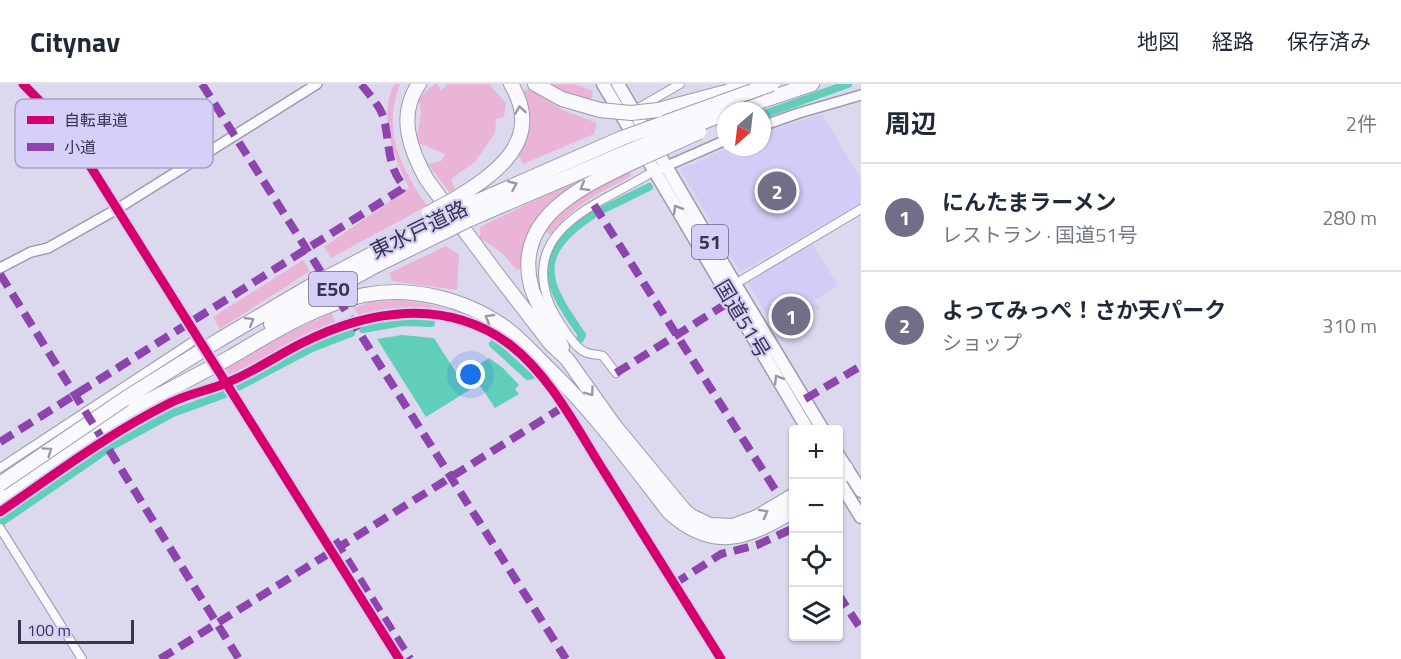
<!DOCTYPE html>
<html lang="ja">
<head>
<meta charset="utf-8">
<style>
  :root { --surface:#fff; --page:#f6f6f7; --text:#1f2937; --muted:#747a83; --line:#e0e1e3; --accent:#726e87 }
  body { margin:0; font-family:"Titillium Web","Noto Sans JP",sans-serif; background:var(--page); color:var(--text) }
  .controls { position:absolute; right:18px; bottom:18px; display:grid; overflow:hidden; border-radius:6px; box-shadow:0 2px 4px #0004 }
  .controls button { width:54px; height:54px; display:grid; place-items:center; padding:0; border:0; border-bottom:2px solid var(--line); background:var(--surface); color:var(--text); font:30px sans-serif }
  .compass { position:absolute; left:717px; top:18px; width:54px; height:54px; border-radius:50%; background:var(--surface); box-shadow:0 2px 4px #0004; rotate:208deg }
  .scale { position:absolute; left:18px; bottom:15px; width:116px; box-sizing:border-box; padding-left:6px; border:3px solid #39354f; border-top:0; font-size:16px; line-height:21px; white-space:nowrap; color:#39354f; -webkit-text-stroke:4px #d6d0f8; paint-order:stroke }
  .you { position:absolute; left:471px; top:291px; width:21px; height:21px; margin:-15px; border:4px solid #fff; border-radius:50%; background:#1a73e8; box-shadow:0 0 0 9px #1a73e833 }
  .badge { display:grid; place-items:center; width:39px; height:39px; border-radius:50%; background:var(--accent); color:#fff; font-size:20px; font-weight:700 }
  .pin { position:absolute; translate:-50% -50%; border:3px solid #fff; box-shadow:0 2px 6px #0006 }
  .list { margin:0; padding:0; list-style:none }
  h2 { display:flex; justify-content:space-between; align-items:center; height:78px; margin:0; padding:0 24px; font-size:26px }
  h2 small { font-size:20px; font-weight:400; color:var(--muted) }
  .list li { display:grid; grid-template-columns:39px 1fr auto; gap:18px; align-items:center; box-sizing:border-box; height:108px; padding:0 24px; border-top:2px solid var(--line) }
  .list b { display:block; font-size:22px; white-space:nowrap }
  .list p { margin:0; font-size:20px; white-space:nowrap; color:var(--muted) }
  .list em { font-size:20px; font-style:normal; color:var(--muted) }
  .icon { flex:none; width:33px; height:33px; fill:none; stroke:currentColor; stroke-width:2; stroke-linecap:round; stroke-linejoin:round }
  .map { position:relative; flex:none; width:861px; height:575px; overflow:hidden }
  header { display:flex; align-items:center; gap:36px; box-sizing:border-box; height:84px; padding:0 30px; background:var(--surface); border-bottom:2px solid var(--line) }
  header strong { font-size:28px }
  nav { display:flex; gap:33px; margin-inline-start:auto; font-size:21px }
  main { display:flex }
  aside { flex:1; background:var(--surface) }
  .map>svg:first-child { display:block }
</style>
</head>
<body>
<header>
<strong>Citynav</strong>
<nav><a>地図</a><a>経路</a><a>保存済み</a></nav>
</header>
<main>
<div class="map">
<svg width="861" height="575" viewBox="0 0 861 575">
  <rect width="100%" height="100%" fill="#dcd9ef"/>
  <!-- built -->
  <path fill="#d2ccf6" d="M822 30 861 95V119L740 188 680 85 731 63H762V49Z
    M812 159 838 202 815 216 820 225 778 250 747 197Z"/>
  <!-- green -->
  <path fill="#eab4d6" d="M394 0H400C382 48 400 82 427 122L331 174 324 163 409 104C393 71 378 36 394 0Z
    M435 0H438L441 7 447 0H489L506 19 504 33 496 35 495 49 475 78 451 95 455 105 449 108 428 80 441 77 445 70 416 58 421 29 419 15 428 5Z
    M547 0H574L593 7 591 18 577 15Z
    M529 5 563 26 597 39 594 50 523 80 519 73C531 44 534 38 524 7Z
    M629 87 631 92C601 108 571 122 551 151L545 147C564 117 599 103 629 87Z
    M572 98 574 101 545 123 530 146 521 184 517 186 501 168 480 154V143Z
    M446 162 459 171 457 206 392 197 389 189Z
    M303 176 310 187 220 245 213 233Z
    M400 216C427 219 450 224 475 235L474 237 420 224 393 225 358 231 354 224 371 218Z
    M332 229 335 239 293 257 230 294 223 284 289 248Z"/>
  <!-- water -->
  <path fill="#61ceba" d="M402 251 434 254 459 293 489 274 503 284 519 301 515 305 519 310 495 324 479 300 426 333 377 255Z"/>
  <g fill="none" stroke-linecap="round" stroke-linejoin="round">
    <!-- canal -->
    <path stroke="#61ceba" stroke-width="8" d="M762 31 848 0
      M604 125 649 103
      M363 245 403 238 431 239
      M580 255 582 251C544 197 532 171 594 130
      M493 260 528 292 533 291
      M238 303 312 264 351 249
      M0 439 112 362 173 329 225 310"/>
    <defs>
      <path id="minor" d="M23 0 62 40 77 61 399 575
        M635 26 680 0
        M735 200 861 125
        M616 289 603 272C597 270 591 271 585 268 574 264 555 232 550 221 518 143 603 119 654 87
        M0 384 198 254
        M0 428C54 391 108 350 168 320 186 310 207 307 226 299 252 289 276 272 302 259 368 226 445 213 509 260 551 292 577 345 605 389 644 451 682 513 721 575
        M0 444 82 575"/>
      <path id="tertiary" d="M762 42 799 29 861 11
        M662 84 726 56
        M0 184 31 168 48 164 117 125 317 0"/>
      <path id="trunk" d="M603 0 808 346
        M618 0 735 200 823 346
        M838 371 861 407
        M838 396 861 433"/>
      <path id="motorway" d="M419 0C397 31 410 66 427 96L497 190 551 260 567 275 614 341 684 426 691 432 710 441 733 442 757 433 794 411
        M535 0 562 15 600 26
        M658 26 726 8 749 0
        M732 27 812 0
        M453 116C496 90 545 56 511 0
        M460 125 622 54
        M468 136 629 67
        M271 240 375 182 444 148
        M219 256 309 203 435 137
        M562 263C552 242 537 224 531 202 513 131 586 101 637 76
        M229 274C271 249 316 221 364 211 412 202 464 215 503 242 521 254 534 271 549 285 594 328 631 379 669 428 713 468 748 455 794 426
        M838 398 846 384
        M0 416 135 324"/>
    </defs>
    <!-- minor casing -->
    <use href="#minor" stroke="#9d9aae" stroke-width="10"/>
    <!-- tertiary casing -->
    <use href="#tertiary" stroke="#9d9aae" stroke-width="12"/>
    <!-- trunk casing -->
    <use href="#trunk" stroke="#9d9aae" stroke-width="15"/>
    <!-- motorway casing -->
    <use href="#motorway" stroke="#9d9aae" stroke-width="16"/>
    <!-- minor -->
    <use href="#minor" stroke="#faf9fd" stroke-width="8"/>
    <!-- tertiary -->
    <use href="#tertiary" stroke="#faf9fd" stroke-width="9"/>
    <!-- trunk -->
    <use href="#trunk" stroke="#faf9fd" stroke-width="12"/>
    <!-- motorway -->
    <use href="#motorway" stroke="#faf9fd" stroke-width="14"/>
    <defs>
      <path id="motorway-bridge" d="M600 26 631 29 658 26
        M622 54 772 0
        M629 67 726 29
        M637 76 699 48
        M429 129 453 116
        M435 137 460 125
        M444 148 468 136
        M135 324 229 274
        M0 400 126 314 219 256"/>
    </defs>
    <!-- motorway-bridge casing -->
    <use href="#motorway-bridge" stroke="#9d9aae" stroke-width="16" stroke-linecap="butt"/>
    <!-- motorway-bridge -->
    <use href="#motorway-bridge" stroke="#faf9fd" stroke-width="14"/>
    <!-- quiet -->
    <path stroke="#8e44ad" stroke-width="8" stroke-dasharray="15 8" stroke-linecap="butt" d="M202 0 566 575
      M594 121 776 407
      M0 190 239 575
      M616 289 731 217
      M805 315 861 282
      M0 358 402 105 403 101C386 81 390 55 383 32 379 21 368 9 361 0
      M335 456 410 575
      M674 500 721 470 757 461 794 444
      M838 510 861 545
      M160 575 563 323"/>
    <defs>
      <path id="cycleway" d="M23 0 62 40 77 61 399 575
        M0 428C54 391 108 350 168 320 186 310 207 307 226 299 252 289 276 272 302 259 368 226 445 213 509 260 551 292 577 345 605 389 644 451 682 513 721 575"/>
    </defs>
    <!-- cycleway casing -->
    <use href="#cycleway" stroke="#d6d0f8" stroke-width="13"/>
    <!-- cycleway -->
    <use href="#cycleway" stroke="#d6006c" stroke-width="9"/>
  </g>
  <!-- one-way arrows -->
  <defs><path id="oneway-chevron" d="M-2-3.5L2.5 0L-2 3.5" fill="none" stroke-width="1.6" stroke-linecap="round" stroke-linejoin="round" transform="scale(1.5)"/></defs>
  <g stroke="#9a97a6">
    <use href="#oneway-chevron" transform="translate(520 26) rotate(-99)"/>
    <use href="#oneway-chevron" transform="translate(513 101) rotate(-24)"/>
    <use href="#oneway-chevron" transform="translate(584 103) rotate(150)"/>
    <use href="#oneway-chevron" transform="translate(677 125) rotate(-121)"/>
    <use href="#oneway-chevron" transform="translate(489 234) rotate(-150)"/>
    <use href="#oneway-chevron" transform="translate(250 237) rotate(-31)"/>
    <use href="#oneway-chevron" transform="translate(778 295) rotate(-121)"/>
    <use href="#oneway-chevron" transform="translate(590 308) rotate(54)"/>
    <use href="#oneway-chevron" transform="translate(48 367) rotate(-35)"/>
    <use href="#oneway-chevron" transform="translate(764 429) rotate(-29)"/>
  </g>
  <g text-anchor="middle" stroke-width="4.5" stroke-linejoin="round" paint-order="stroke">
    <!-- shield labels -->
    <g fill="#d6d0f8" stroke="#686482" stroke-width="1.5">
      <rect x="692" y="141" width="36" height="34" rx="4.5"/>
      <rect x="309" y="188" width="48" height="34" rx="4.5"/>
    </g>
    <g font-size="20" font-weight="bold" fill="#39354f">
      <text x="710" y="165">51</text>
      <text x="333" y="212">E50</text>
    </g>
    <!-- street labels -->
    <g font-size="21" fill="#39354f" stroke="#d6d0f8">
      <text transform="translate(419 146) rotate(-26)" y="7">東水戸道路</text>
      <text transform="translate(742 235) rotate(59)" y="7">国道51号</text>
    </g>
  </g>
  <!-- legend -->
  <rect x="15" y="15" width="198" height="69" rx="9" fill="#d6d0f8" stroke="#a7a2c5" stroke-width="1.5"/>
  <rect x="27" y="32" width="27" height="8" fill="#d6006c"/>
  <rect x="27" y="59" width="27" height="8" fill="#8e44ad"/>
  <g font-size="16" fill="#39354f">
    <text x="64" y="42">自転車道</text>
    <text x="64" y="69">小道</text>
  </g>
</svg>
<div class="controls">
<button>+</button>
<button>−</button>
<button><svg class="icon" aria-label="locate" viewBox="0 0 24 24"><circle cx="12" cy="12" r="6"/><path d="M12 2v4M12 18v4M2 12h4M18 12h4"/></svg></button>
<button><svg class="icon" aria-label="layers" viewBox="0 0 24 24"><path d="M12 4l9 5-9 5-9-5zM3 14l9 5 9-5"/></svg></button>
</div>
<svg class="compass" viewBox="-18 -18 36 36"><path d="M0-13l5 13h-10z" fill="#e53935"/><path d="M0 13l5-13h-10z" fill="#747a83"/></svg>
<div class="scale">100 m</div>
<div class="you"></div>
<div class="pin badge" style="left:791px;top:232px">1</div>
<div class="pin badge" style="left:777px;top:107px">2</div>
</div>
<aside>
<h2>周辺<small>2件</small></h2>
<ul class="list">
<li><span class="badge">1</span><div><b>にんたまラーメン</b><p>レストラン · 国道51号</p></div><em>280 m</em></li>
<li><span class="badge">2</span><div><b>よってみっぺ！さか天パーク</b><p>ショップ</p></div><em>310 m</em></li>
</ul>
</aside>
</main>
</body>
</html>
